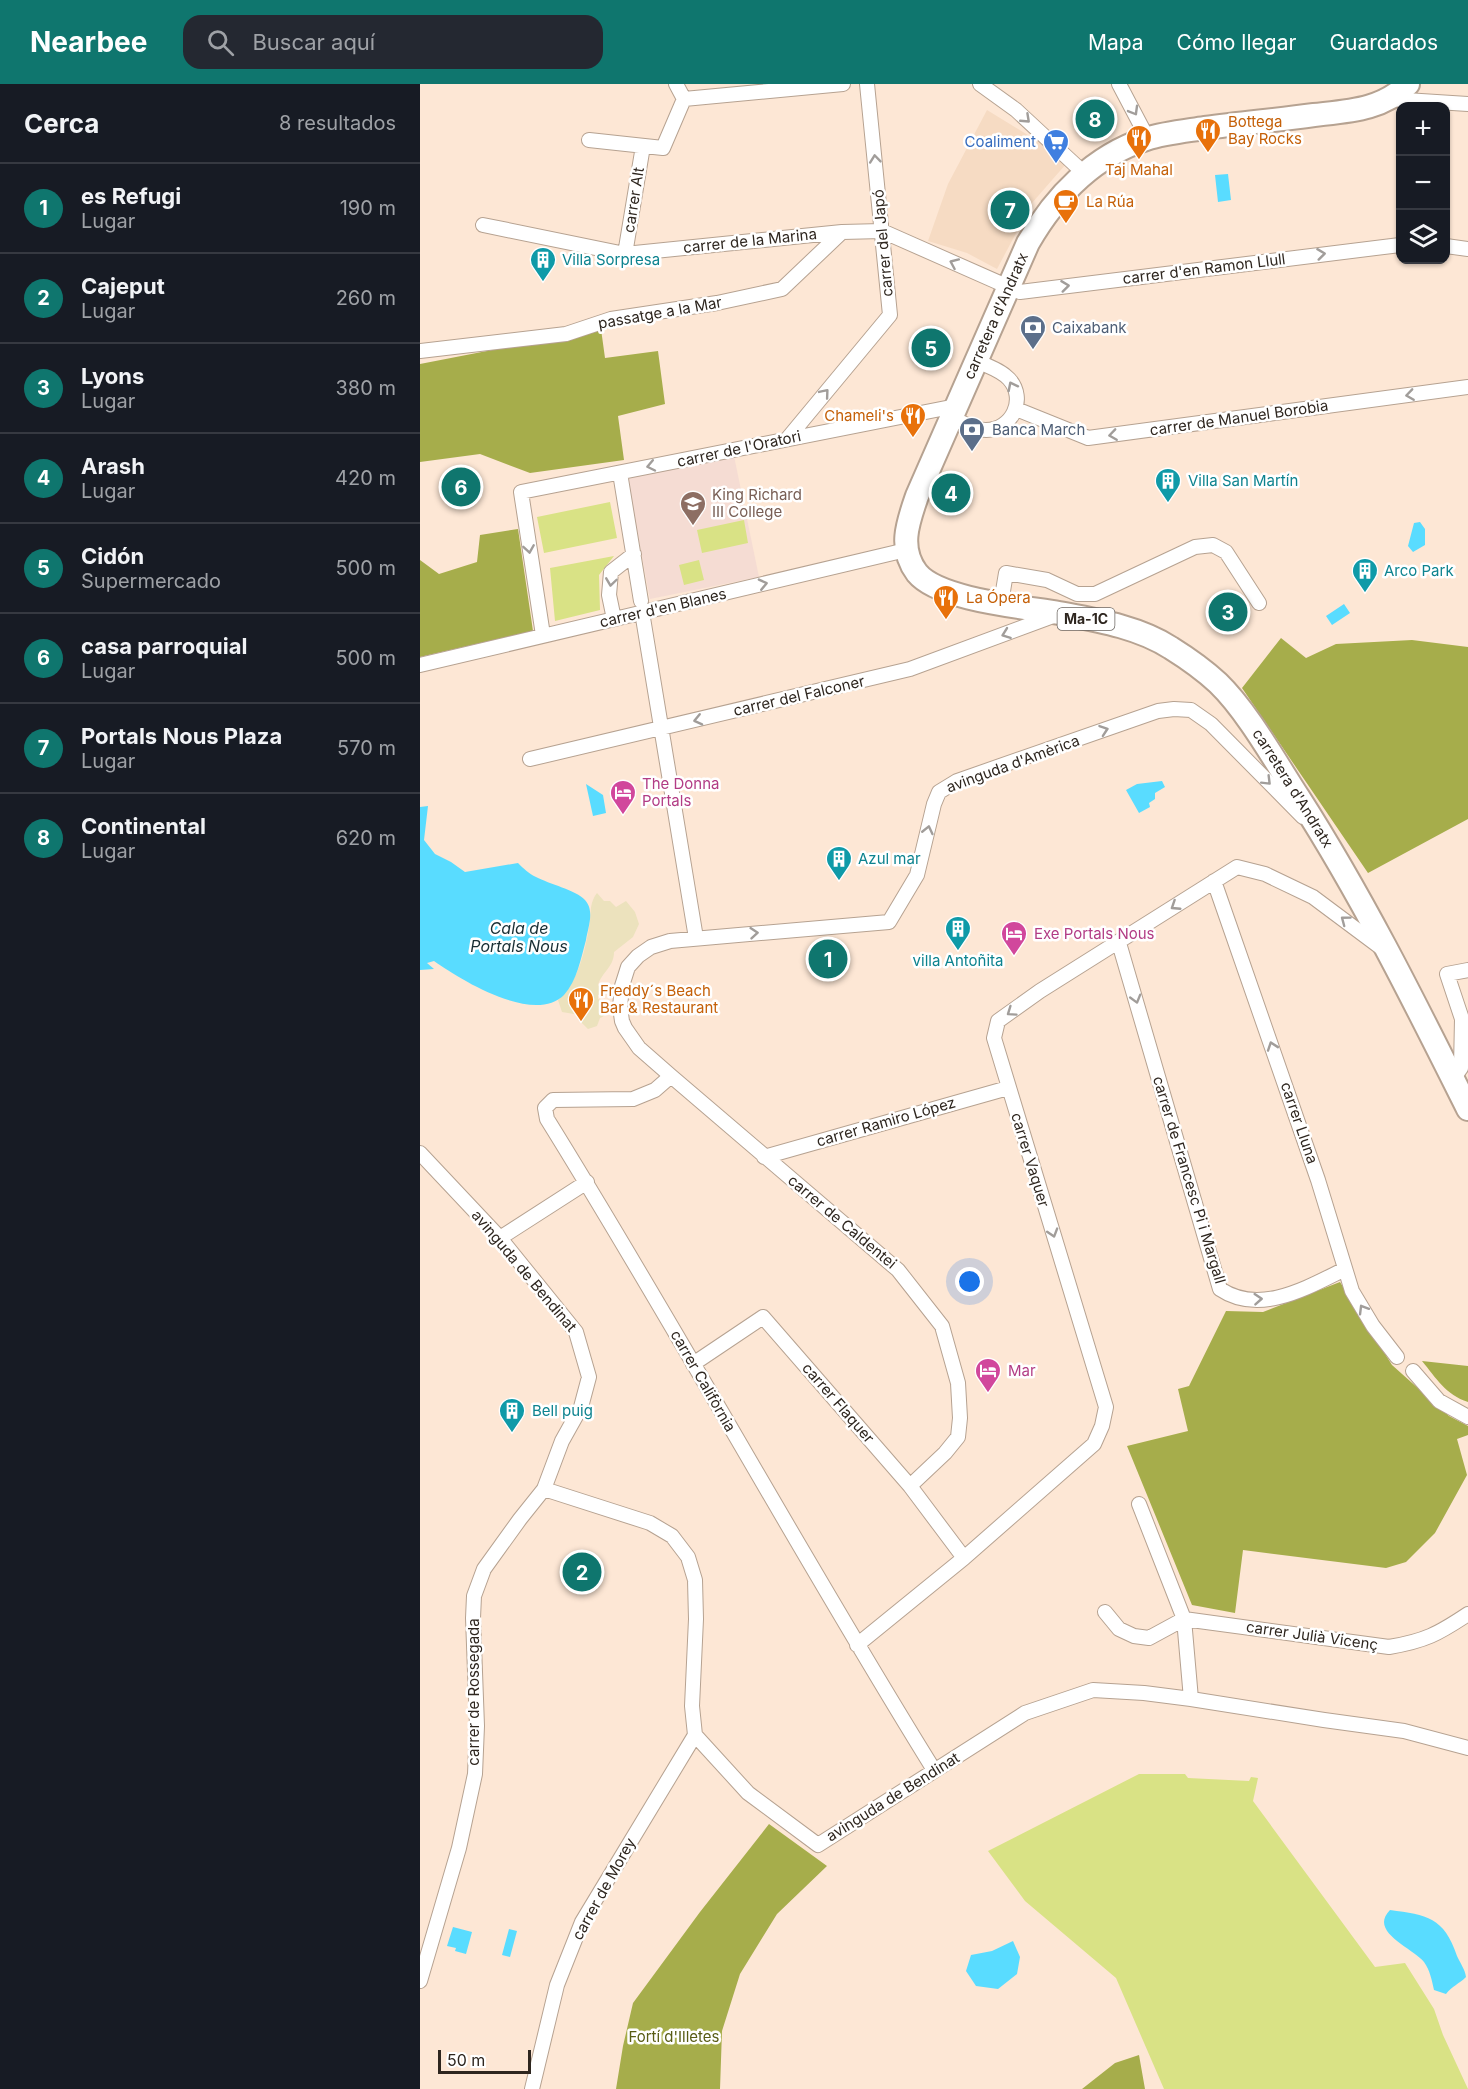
<!DOCTYPE html>
<html lang="es">
<head>
<meta charset="utf-8">
<style>
  :root { --surface:#171b24; --page:#242831; --text:#f1f3f6; --muted:#9ea1a6; --line:#363941; --accent:#0f766e }
  body { margin:0; font-family:Inter,sans-serif; background:var(--page); color:var(--text) }
  .controls { position:absolute; right:18px; top:18px; display:grid; overflow:hidden; border-radius:12px; box-shadow:0 2px 4px #0004 }
  .controls button { width:54px; height:54px; display:grid; place-items:center; padding:0; border:0; border-bottom:2px solid var(--line); background:var(--surface); color:var(--text); font:30px sans-serif }
  .scale { position:absolute; left:18px; bottom:15px; width:93px; box-sizing:border-box; padding-left:6px; border:3px solid #2e261f; border-top:0; font-size:16px; line-height:21px; white-space:nowrap; color:#2e261f; -webkit-text-stroke:4px #fff; paint-order:stroke }
  .you { position:absolute; left:550px; top:1198px; width:21px; height:21px; margin:-15px; border:4px solid #fff; border-radius:50%; background:#1a73e8; box-shadow:0 0 0 9px #1a73e833 }
  .badge { display:grid; place-items:center; width:39px; height:39px; border-radius:50%; background:var(--accent); color:#fff; font-size:20px; font-weight:700 }
  .pin { position:absolute; translate:-50% -50%; border:3px solid #fff; box-shadow:0 2px 6px #0006 }
  .list { margin:0; padding:0; list-style:none }
  h2 { display:flex; justify-content:space-between; align-items:center; height:78px; margin:0; padding:0 24px; font-size:26px }
  h2 small { font-size:20px; font-weight:400; color:var(--muted) }
  .list li { display:grid; grid-template-columns:39px 1fr auto; gap:18px; align-items:center; box-sizing:border-box; height:90px; padding:0 24px; border-top:2px solid var(--line) }
  .list b { display:block; font-size:22px; white-space:nowrap }
  .list p { margin:0; font-size:20px; white-space:nowrap; color:var(--muted) }
  .list em { font-size:20px; font-style:normal; color:var(--muted) }
  .icon { flex:none; width:33px; height:33px; fill:none; stroke:currentColor; stroke-width:2; stroke-linecap:round; stroke-linejoin:round }
  .map { position:relative; flex:none; width:1048px; height:2005px; overflow:hidden }
  header { display:flex; align-items:center; gap:36px; box-sizing:border-box; height:84px; padding:0 30px; background:var(--accent); color:#fff }
  header strong { font-size:28px }
  nav { display:flex; gap:33px; margin-inline-start:auto; font-size:21px }
  .search { width:420px; height:54px; background:var(--page); display:flex; align-items:center; gap:15px; box-sizing:border-box; padding:0 21px; border-radius:18px; color:var(--muted); font-size:22px }
  main { display:flex }
  aside { flex:1; background:var(--surface) }
  .map>svg:first-child { display:block }
</style>
</head>
<body>
<header>
<strong>Nearbee</strong>
<div class="search"><svg class="icon" aria-label="search" viewBox="0 0 24 24"><circle cx="10" cy="10" r="6"/><path d="M15 15l6 6"/></svg>Buscar aquí</div>
<nav><a>Mapa</a><a>Cómo llegar</a><a>Guardados</a></nav>
</header>
<main>
<aside>
<h2>Cerca<small>8 resultados</small></h2>
<ul class="list">
<li><span class="badge">1</span><div><b>es Refugi</b><p>Lugar</p></div><em>190 m</em></li>
<li><span class="badge">2</span><div><b>Cajeput</b><p>Lugar</p></div><em>260 m</em></li>
<li><span class="badge">3</span><div><b>Lyons</b><p>Lugar</p></div><em>380 m</em></li>
<li><span class="badge">4</span><div><b>Arash</b><p>Lugar</p></div><em>420 m</em></li>
<li><span class="badge">5</span><div><b>Cidón</b><p>Supermercado</p></div><em>500 m</em></li>
<li><span class="badge">6</span><div><b>casa parroquial</b><p>Lugar</p></div><em>500 m</em></li>
<li><span class="badge">7</span><div><b>Portals Nous Plaza</b><p>Lugar</p></div><em>570 m</em></li>
<li><span class="badge">8</span><div><b>Continental</b><p>Lugar</p></div><em>620 m</em></li>
</ul>
</aside>
<div class="map">
<svg width="1048" height="2005" viewBox="0 0 1048 2005">
  <rect width="100%" height="100%" fill="#fde7d5"/>
  <!-- built -->
  <path fill="#f6dbc3" d="M567 26 621 59 646 80 612 119 577 185 547 169 508 157 528 100Z"/>
  <!-- education -->
  <path fill="#f5dcd3" d="M314 372 339 493 230 515 207 394Z"/>
  <!-- green -->
  <path fill="#d9e285" d="M190 418 197 454 124 469 117 433Z
    M324 436 328 459 282 469 277 446Z
    M194 472 179 491 180 526 135 537 130 484Z
    M279 476 284 496 264 501 259 481Z
    M719 1690H765L768 1694 829 1697 831 1693 838 1694 833 1717 955 1883 985 1879 1014 1925 1023 1951 1048 2005H744L696 1894 605 1817 568 1767Z"/>
  <!-- forest -->
  <path fill="#a6ad4b" d="M181 245 185 274 238 267 245 320 198 332 204 376 110 389 60 370 0 378V280Z
    M98 445 113 547 0 573V476L19 490 57 478 60 451Z
    M861 554 886 574 916 560 992 556 1048 563V735L948 789 822 604Z
    M920 1198 972 1281 1029 1332 1048 1342V1351L1037 1355 1047 1391 1015 1449 986 1478 966 1484 823 1466 815 1529 772 1521 707 1362 768 1347 758 1305 769 1302 806 1227 843 1228Z
    M1002 1277 1048 1282V1318C1026 1311 1016 1294 1002 1277Z
    M349 1740 407 1782 357 1830 320 1890 302 1947 300 2005H196L203 1962 213 1919 280 1828Z
    M719 1971 725 2005H662L695 1979Z"/>
  <!-- sand -->
  <path fill="#ece2bd" d="M177 809 184 817H190L196 823 206 817 215 828 219 840 213 853 194 868C194 883 182 888 178 901L182 906 181 910 178 911V915L185 919 190 917C190 924 186 932 180 934L177 942 168 945 161 938 160 931 142 928 138 916C159 898 166 863 170 837 171 826 170 818 177 809Z"/>
  <!-- water -->
  <path fill="#59dcff" d="M808 90 811 116 798 118 795 91Z
    M1000 438 1005 445V461L993 468 988 462 994 439Z
    M924 520 930 529 912 541 906 532Z
    M742 697 745 703 735 709V715L729 719 730 723 719 729 706 706 717 700Z
    M166 700 183 711 186 729 173 732Z
    M8 722 4 756 15 770 31 778 45 788 98 779C103 784 109 790 116 793 129 800 156 806 165 816 175 827 168 843 166 856 161 874 157 897 144 911 114 941 41 896 14 877L7 879 14 885 0 886V723Z
    M970 1826C1007 1831 1024 1833 1037 1872 1040 1879 1045 1885 1046 1893 1039 1900 1032 1902 1026 1910L1014 1906C1012 1897 1010 1886 1004 1878 993 1864 948 1848 970 1826Z
    M33 1843 52 1848 46 1870 35 1867 36 1864 27 1862Z
    M89 1845 97 1847 90 1873 82 1871Z
    M593 1857 600 1873 597 1890 578 1905 556 1902 546 1887 551 1871 572 1867Z"/>
  <g fill="none" stroke-linecap="round" stroke-linejoin="round">
    <defs>
      <path id="street" d="M256 0 264 15
        M560 0 596 26 665 90
        M699 0 728 55
        M264 15 423 0
        M970 15 1048 20
        M169 56 243 64 264 15
        M63 141 205 170 422 148 462 147 600 208 980 161
        M1026 162 1048 165
        M205 170 223 62
        M0 267 146 250 191 235 297 219 362 205 422 148
        M596 325 668 354 1048 303
        M531 334C542 338 554 346 566 346 592 346 607 315 589 295 581 286 567 282 557 277
        M368 354 470 231 447 0
        M200 389 221 517
        M581 519 586 489 627 496 657 510H675L775 463 793 461 806 468 839 519
        M223 534 276 854
        M194 535 189 511 191 488 214 470
        M123 551 101 408 536 322
        M0 581 486 466
        M110 675 490 585 636 531
        M794 797 898 1096 932 1207 953 1242 977 1273
        M699 859 800 1205C840 1232 888 1203 925 1185
        M251 992 235 1006 213 1015 133 1016 125 1024 127 1035C260 1249 381 1472 514 1686
        M1033 995 1041 984 1042 935 1027 890 1048 886
        M0 1069 80 1154 156 1248 169 1293 161 1323 142 1357 124 1405 230 1439 252 1452 268 1473 275 1496 276 1535 272 1622 275 1651 328 1709 398 1761 605 1629 673 1606 724 1609 771 1615 904 1636 984 1647 1048 1664
        M344 1073 588 1004
        M80 1154 167 1098
        M273 1280 343 1233 490 1402 544 1474
        M993 1287 1019 1317 1048 1333
        M490 1402 525 1369 538 1353 540 1334 538 1299 522 1242 478 1186 251 992 219 964 205 944 202 937 200 923 202 902 208 883 218 872 231 863 250 857 469 838 497 791 514 720 519 708 537 697 738 627 754 625 771 626 791 640 883 733
        M719 1420 764 1535 771 1615
        M685 1528 699 1545 714 1552 729 1554 764 1535 969 1563C1005 1557 1018 1550 1048 1530
        M437 1561 544 1474 674 1360 682 1342 686 1323 574 954 578 937 620 907 817 783 845 790 893 813 960 863
        M0 1897 39 1764 55 1690 57 1642 53 1534 54 1512 64 1485 100 1435 124 1405
        M112 2005 137 1901 162 1838 275 1651"/>
      <g id="primary">
        <path id="s1" d="M988 0C962 26 929 27 894 31 858 36 821 39 785 44 766 47 745 49 726 55 674 72 635 112 608 159L497 412C488 438 478 464 497 489 519 516 604 523 639 529 676 536 719 543 751 564 767 574 784 586 798 599 828 628 856 679 879 714 943 814 995 919 1048 1025"/>
      </g>
    </defs>
    <!-- street casing -->
    <use href="#street" stroke="#b6a291" stroke-width="16"/>
    <!-- primary casing -->
    <use href="#primary" stroke="#b6a291" stroke-width="26"/>
    <!-- street -->
    <use href="#street" stroke="#fff" stroke-width="14"/>
    <!-- primary -->
    <use href="#primary" stroke="#fff" stroke-width="22"/>
  </g>
  <!-- one-way arrows -->
  <defs><path id="oneway-chevron" d="M-2-3.5L2.5 0L-2 3.5" fill="none" stroke-width="1.6" stroke-linecap="round" stroke-linejoin="round" transform="scale(1.5)"/></defs>
  <g stroke="#a19d9a">
    <use href="#oneway-chevron" transform="translate(714 27) rotate(60)"/>
    <use href="#oneway-chevron" transform="translate(606 35) rotate(43)"/>
    <use href="#oneway-chevron" transform="translate(455 75) rotate(-96)"/>
    <use href="#oneway-chevron" transform="translate(901 170) rotate(-7)"/>
    <use href="#oneway-chevron" transform="translate(534 179) rotate(-156)"/>
    <use href="#oneway-chevron" transform="translate(645 202) rotate(-7)"/>
    <use href="#oneway-chevron" transform="translate(592 302) rotate(-117)"/>
    <use href="#oneway-chevron" transform="translate(405 309) rotate(-50)"/>
    <use href="#oneway-chevron" transform="translate(990 311) rotate(172)"/>
    <use href="#oneway-chevron" transform="translate(693 351) rotate(172)"/>
    <use href="#oneway-chevron" transform="translate(231 382) rotate(168)"/>
    <use href="#oneway-chevron" transform="translate(109 465) rotate(81)"/>
    <use href="#oneway-chevron" transform="translate(191 498) rotate(98)"/>
    <use href="#oneway-chevron" transform="translate(343 500) rotate(-13)"/>
    <use href="#oneway-chevron" transform="translate(586 550) rotate(160)"/>
    <use href="#oneway-chevron" transform="translate(278 636) rotate(167)"/>
    <use href="#oneway-chevron" transform="translate(684 646) rotate(-19)"/>
    <use href="#oneway-chevron" transform="translate(847 697) rotate(45)"/>
    <use href="#oneway-chevron" transform="translate(508 746) rotate(-77)"/>
    <use href="#oneway-chevron" transform="translate(755 822) rotate(147)"/>
    <use href="#oneway-chevron" transform="translate(925 836) rotate(-143)"/>
    <use href="#oneway-chevron" transform="translate(334 849) rotate(-5)"/>
    <use href="#oneway-chevron" transform="translate(716 915) rotate(74)"/>
    <use href="#oneway-chevron" transform="translate(591 928) rotate(145)"/>
    <use href="#oneway-chevron" transform="translate(852 962) rotate(-109)"/>
    <use href="#oneway-chevron" transform="translate(633 1149) rotate(73)"/>
    <use href="#oneway-chevron" transform="translate(838 1215) rotate(-4)"/>
    <use href="#oneway-chevron" transform="translate(943 1225) rotate(-121)"/>
  </g>
  <!-- icons -->
  <defs>
    <symbol id="restaurant-pin" viewBox="-11 -11 22 30"><path d="M0 17L-7.5 6A9.5 9.5 0 1 1 7.5 6Z" fill="#e8710a" stroke="#fff"/><path d="M-5-6h1v4h1v-4h1v4h1v-4h1v5L-1.5 .5V6h-2V.5L-5-1ZM5-6V6H3V1.5H1.5Q1.5-4 5-6Z" fill="#fff"/></symbol>
    <symbol id="supermarket-pin" viewBox="-11 -11 22 30"><path d="M0 17L-7.5 6A9.5 9.5 0 1 1 7.5 6Z" fill="#3f7fe0" stroke="#fff"/><path d="M-6-5.5h2.5l.6 2H6L4.5 2H-2.5L-4.4-4H-6ZM-1.5 3.2a1.3 1.3 0 1 0 .1 0ZM3 3.2a1.3 1.3 0 1 0 .1 0Z" fill="#fff"/></symbol>
    <symbol id="cafe-pin" viewBox="-11 -11 22 30"><path d="M0 17L-7.5 6A9.5 9.5 0 1 1 7.5 6Z" fill="#e8710a" stroke="#fff"/><path d="M-5.5-4.5H6V0H3Q3 3.5 0 3.5H-2.5Q-5.5 3.5-5.5 0ZM3-3.2v2h1.7v-2ZM-6 4.5H4V6H-6Z" fill="#fff"/></symbol>
    <symbol id="building-pin" viewBox="-11 -11 22 30"><path d="M0 17L-7.5 6A9.5 9.5 0 1 1 7.5 6Z" fill="#0f9aa8" stroke="#fff"/><path d="M-4-6H4V6H1V3H-1V6H-4ZM-2.5-4.3h1.7v1.8h-1.7ZM.8-4.3h1.7v1.8H.8ZM-2.5-1h1.7V.8h-1.7ZM.8-1h1.7V.8H.8Z" fill="#fff"/></symbol>
    <symbol id="bank-pin" viewBox="-11 -11 22 30"><path d="M0 17L-7.5 6A9.5 9.5 0 1 1 7.5 6Z" fill="#5c6f8a" stroke="#fff"/><path d="M-6-4H6V4H-6ZM0-2.3a2.3 2.3 0 1 0 0 4.6a2.3 2.3 0 1 0 0-4.6Z" fill="#fff"/></symbol>
    <symbol id="school-pin" viewBox="-11 -11 22 30"><path d="M0 17L-7.5 6A9.5 9.5 0 1 1 7.5 6Z" fill="#8d6e63" stroke="#fff"/><path d="M0-5L7-2L0 1L-7-2ZM-4 1L0 2.5L4 1V4Q0 6-4 4Z" fill="#fff"/></symbol>
    <symbol id="hotel-pin" viewBox="-11 -11 22 30"><path d="M0 17L-7.5 6A9.5 9.5 0 1 1 7.5 6Z" fill="#d1479c" stroke="#fff"/><path d="M-6-4.5h1.5V1H6V5H4.5V3h-9V5H-6ZM-4 0a1.8 1.8 0 1 1 3.6 0ZM.5 0V-2.5h3Q6-2.5 6 0Z" fill="#fff"/></symbol>
  </defs>
  <g fill-rule="evenodd">
    <use href="#restaurant-pin" x="773" y="32" width="30" height="40"/>
    <use href="#restaurant-pin" x="704" y="39" width="30" height="40"/>
    <use href="#supermarket-pin" x="621" y="43" width="30" height="40"/>
    <use href="#cafe-pin" x="631" y="103" width="30" height="40"/>
    <use href="#building-pin" x="108" y="161" width="30" height="40"/>
    <use href="#bank-pin" x="598" y="229" width="30" height="40"/>
    <use href="#restaurant-pin" x="478" y="317" width="30" height="40"/>
    <use href="#bank-pin" x="537" y="331" width="30" height="40"/>
    <use href="#building-pin" x="733" y="382" width="30" height="40"/>
    <use href="#school-pin" x="258" y="405" width="30" height="40"/>
    <use href="#building-pin" x="930" y="472" width="30" height="40"/>
    <use href="#restaurant-pin" x="511" y="499" width="30" height="40"/>
    <use href="#hotel-pin" x="188" y="694" width="30" height="40"/>
    <use href="#building-pin" x="404" y="760" width="30" height="40"/>
    <use href="#building-pin" x="523" y="830" width="30" height="40"/>
    <use href="#hotel-pin" x="579" y="835" width="30" height="40"/>
    <use href="#restaurant-pin" x="146" y="901" width="30" height="40"/>
    <use href="#hotel-pin" x="553" y="1272" width="30" height="40"/>
    <use href="#building-pin" x="77" y="1312" width="30" height="40"/>
  </g>
  <g text-anchor="middle" stroke-width="5" stroke-linejoin="round" paint-order="stroke">
    <!-- shield labels -->
    <rect fill="#fff" stroke="#6d6762" stroke-width="1.5" x="637.5" y="524" width="57" height="22" rx="4.5"/>
    <g font-size="14" font-weight="bold" fill="#2e261f">
      <text x="666" y="540">Ma-1C</text>
    </g>
    <!-- food labels -->
    <g font-size="15" fill="#c56008" stroke="#fff" text-anchor="start">
      <text x="808" y="43">Bottega<tspan x="808" dy="17">Bay Rocks</tspan></text>
      <text x="719" y="91" text-anchor="middle">Taj Mahal</text>
      <text x="666" y="123">La Rúa</text>
      <text x="474" y="337" text-anchor="end">Chameli's</text>
      <text x="546" y="519">La Ópera</text>
      <text x="180" y="912">Freddy´s Beach<tspan x="180" dy="17">Bar &amp; Restaurant</tspan></text>
    </g>
    <!-- shop labels -->
    <g font-size="15" fill="#366cbe" stroke="#fff" text-anchor="end">
      <text x="616" y="63">Coaliment</text>
    </g>
    <!-- street labels -->
    <g font-size="15" fill="#2e261f" stroke="#fff">
      <text transform="translate(214 116) rotate(-81)" y="5">carrer Alt</text>
      <text transform="translate(330 157) rotate(-6)" y="5">carrer de la Marina</text>
      <text transform="translate(463 159) rotate(-95)" y="5">carrer del Japó</text>
      <text transform="translate(784 185) rotate(-7)" y="5">carrer d'en Ramon Llull</text>
      <text transform="translate(240 229) rotate(-10)" y="5">passatge a la Mar</text>
      <text transform="translate(576 232) rotate(-66)" y="5">carretera d'Andratx</text>
      <text transform="translate(819 334) rotate(-8)" y="5">carrer de Manuel Borobia</text>
      <text transform="translate(319 365) rotate(-12)" y="5">carrer de l'Oratori</text>
      <text transform="translate(243 524) rotate(-13)" y="5">carrer d'en Blanes</text>
      <text transform="translate(379 612) rotate(-13)" y="5">carrer del Falconer</text>
      <text transform="translate(593 680) rotate(-20)" y="5">avinguda d'Amèrica</text>
      <text dy="5" stroke="none"><textPath href="#s1" startOffset="1245">carretera d'Andratx</textPath></text>
      <text transform="translate(466 1038) rotate(-16)" y="5">carrer Ramiro López</text>
      <text transform="translate(879 1039) rotate(71)" y="5">carrer Lluna</text>
      <text transform="translate(610 1076) rotate(73)" y="5">carrer Vaquer</text>
      <text transform="translate(769 1096) rotate(73)" y="5">carrer de Francesc Pi i Margall</text>
      <text transform="translate(422 1138) rotate(40)" y="5">carrer de Caldentei</text>
      <text transform="translate(104 1187) rotate(50)" y="5">avinguda de Bendinat</text>
      <text transform="translate(283 1297) rotate(60)" y="5">carrer Califòrnia</text>
      <text transform="translate(418 1319) rotate(49)" y="5">carrer Flaquer</text>
      <text transform="translate(892 1552) rotate(8)" y="5">carrer Julià Vicenç</text>
      <text transform="translate(54 1608) rotate(-90)" y="5">carrer de Rossegada</text>
      <text transform="translate(473 1713) rotate(-32)" y="5">avinguda de Bendinat</text>
      <text transform="translate(184 1805) rotate(-61)" y="5">carrer de Morey</text>
    </g>
    <!-- culture labels -->
    <g font-size="15" fill="#0d838f" stroke="#fff" text-anchor="start">
      <text x="142" y="181">Villa Sorpresa</text>
      <text x="768" y="402">Villa San Martín</text>
      <text x="964" y="492">Arco Park</text>
      <text x="438" y="780">Azul mar</text>
      <text x="538" y="882" text-anchor="middle">villa Antoñita</text>
      <text x="112" y="1332">Bell puig</text>
    </g>
    <!-- service labels -->
    <g font-size="15" fill="#4e5e75" stroke="#fff" text-anchor="start">
      <text x="632" y="249">Caixabank</text>
      <text x="572" y="351">Banca March</text>
    </g>
    <!-- education labels -->
    <g font-size="15" fill="#785e54" stroke="#fff" text-anchor="start">
      <text x="292" y="416">King Richard<tspan x="292" dy="17">III College</tspan></text>
    </g>
    <!-- hotel labels -->
    <g font-size="15" fill="#b23c85" stroke="#fff" text-anchor="start">
      <text x="222" y="705">The Donna<tspan x="222" dy="17">Portals</tspan></text>
      <text x="614" y="855">Exe Portals Nous</text>
      <text x="588" y="1292">Mar</text>
    </g>
    <!-- park labels -->
    <g font-size="15" fill="#585c14" stroke="#fff">
      <text x="254" y="1958">Fortí d'Illetes</text>
    </g>
    <!-- water labels -->
    <g font-size="16" font-style="italic" fill="#182e34" stroke="#fff">
      <text x="99" y="850">Cala de<tspan x="99" dy="18">Portals Nous</tspan></text>
    </g>
  </g>
</svg>
<div class="controls">
<button>+</button>
<button>−</button>
<button><svg class="icon" aria-label="layers" viewBox="0 0 24 24"><path d="M12 4l9 5-9 5-9-5zM3 14l9 5 9-5"/></svg></button>
</div>
<div class="scale">50 m</div>
<div class="you"></div>
<div class="pin badge" style="left:408px;top:875px">1</div>
<div class="pin badge" style="left:162px;top:1488px">2</div>
<div class="pin badge" style="left:808px;top:528px">3</div>
<div class="pin badge" style="left:531px;top:409px">4</div>
<div class="pin badge" style="left:511px;top:264px">5</div>
<div class="pin badge" style="left:41px;top:403px">6</div>
<div class="pin badge" style="left:590px;top:126px">7</div>
<div class="pin badge" style="left:675px;top:35px">8</div>
</div>
</main>
</body>
</html>
